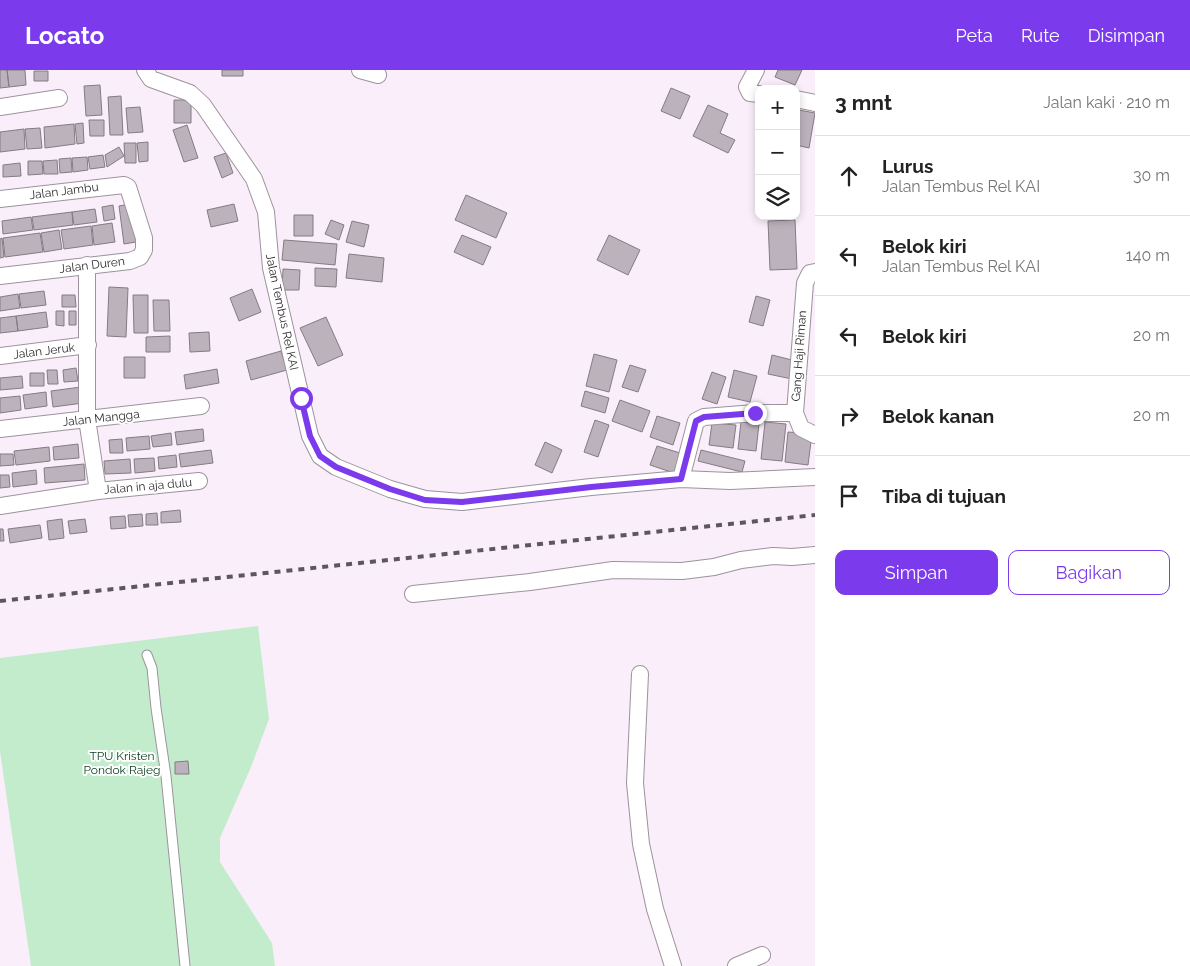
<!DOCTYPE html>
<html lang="id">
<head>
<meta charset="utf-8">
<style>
  :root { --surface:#fff; --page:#f6f6f6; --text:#222; --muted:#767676; --line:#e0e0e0; --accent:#7c3aed }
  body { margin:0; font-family:Raleway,sans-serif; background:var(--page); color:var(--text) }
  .controls { position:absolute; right:15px; top:15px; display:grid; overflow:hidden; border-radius:10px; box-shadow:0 2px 8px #0003 }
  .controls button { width:45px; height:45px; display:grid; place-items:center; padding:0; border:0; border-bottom:1px solid var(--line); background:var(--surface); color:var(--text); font:25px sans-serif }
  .stop { position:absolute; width:15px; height:15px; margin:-11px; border:4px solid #7c3aed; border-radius:50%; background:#fff }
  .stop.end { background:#7c3aed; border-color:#fff; box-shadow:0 1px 5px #0008 }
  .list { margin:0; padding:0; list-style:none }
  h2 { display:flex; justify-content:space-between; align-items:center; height:65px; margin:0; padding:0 20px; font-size:21px }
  h2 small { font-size:16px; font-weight:400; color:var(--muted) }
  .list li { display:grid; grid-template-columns:32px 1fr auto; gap:15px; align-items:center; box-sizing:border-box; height:80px; padding:0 20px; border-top:1px solid var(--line) }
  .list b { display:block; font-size:19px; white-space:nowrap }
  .list p { margin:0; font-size:16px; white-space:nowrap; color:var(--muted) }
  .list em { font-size:16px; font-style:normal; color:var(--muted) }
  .actions { display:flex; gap:10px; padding:15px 20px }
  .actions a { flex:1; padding:11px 0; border:1px solid var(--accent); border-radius:10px; text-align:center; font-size:18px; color:var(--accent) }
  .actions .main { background:var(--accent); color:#fff }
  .icon { flex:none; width:28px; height:28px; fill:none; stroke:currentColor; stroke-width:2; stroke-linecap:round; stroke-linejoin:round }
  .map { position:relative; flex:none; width:815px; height:896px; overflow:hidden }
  header { display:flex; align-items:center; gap:30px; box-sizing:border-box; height:70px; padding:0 25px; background:var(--accent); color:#fff }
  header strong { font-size:24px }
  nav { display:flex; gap:28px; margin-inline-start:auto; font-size:18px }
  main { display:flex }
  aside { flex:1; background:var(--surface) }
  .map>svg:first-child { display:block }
</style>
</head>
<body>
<header>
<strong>Locato</strong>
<nav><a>Peta</a><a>Rute</a><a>Disimpan</a></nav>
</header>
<main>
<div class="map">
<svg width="815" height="896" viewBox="0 0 815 896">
  <rect width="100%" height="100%" fill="#f9eef9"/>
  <!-- green -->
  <path fill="#c3eccd" d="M258 556 269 649 251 697 220 768V792L272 873 275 896H31L0 681V588Z"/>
  <!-- building -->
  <path fill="#bcb2bc" stroke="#847b84" d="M0 0H7L9 17 0 18Z
    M7 0H25L26 15 9 17Z
    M222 0H243V6H222Z
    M778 0H802L795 15 775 7Z
    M34 1H48V11H34Z
    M100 15 102 45 86 46 84 16Z
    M671 18 690 26 680 49 661 41Z
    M121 26 123 65H110L108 27Z
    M174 30H191V53H174Z
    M708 35 728 44 720 63 735 70 728 83 693 66Z
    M140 37 143 62 128 63 126 38Z
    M799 40 815 43 809 78 796 75V56Z
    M89 50H104V66H90Z
    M83 53 84 73 77 74 75 54Z
    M74 54 75 74 45 78 44 57Z
    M187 55 198 88 184 92 173 60Z
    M40 58 42 78 27 79 25 59Z
    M24 59 25 79 0 82V62Z
    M148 72V91L139 92 137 73Z
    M124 73H136V93H125Z
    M119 77 124 86 107 97 105 85Z
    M226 83 233 103 222 108 214 87Z
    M103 85 105 97 90 99 88 87Z
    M87 87 88 100 73 102 72 88Z
    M71 88 72 102 60 103 59 89Z
    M57 90 58 104H44L43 91Z
    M28 91H42L43 104 28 105Z
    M20 93 21 106 3 107V95Z
    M466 125 507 143 496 168 455 150Z
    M130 134 136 172 124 174 119 136Z
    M234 134 238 151 211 157 207 140Z
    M113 135 115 149 104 151 102 137Z
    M95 139 97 152 74 155 72 142Z
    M72 142 73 155 34 160 32 147Z
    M294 145H313V166H294Z
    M31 147 33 160 3 164 2 151Z
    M331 150 344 155 339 170 325 164Z
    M795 150 797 199 770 200 768 151Z
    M352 151 369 155 364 177 346 172Z
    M112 153 115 172 94 175 92 156Z
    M91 156 93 175 64 179 61 160Z
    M59 160 62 179 44 182 41 163Z
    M40 163 43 182 5 187 3 168Z
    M462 165 491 177 483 195 454 182Z
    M609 165 640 180 628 205 597 190Z
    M2 168 4 187 0 188V169Z
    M284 170 337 174 335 195 282 190Z
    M349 184 384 188 382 212 346 208Z
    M315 198 337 199 336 217 315 216Z
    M283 199 300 200 299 220H282Z
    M109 217 128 218 126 267 107 266Z
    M252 219 261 242 239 251 230 228Z
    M44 221 46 235 21 238 19 224Z
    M18 224 20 238 0 241V227Z
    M62 225H75L76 237H62Z
    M133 225H148V263H134Z
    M756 226 770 230 763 256 749 252Z
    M153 230H169L170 261H154Z
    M56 241H64V256L56 255Z
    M69 241H76V255H69Z
    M46 242 48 257 18 261 16 246Z
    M16 246 18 261 0 263V248Z
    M326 247 343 285 318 296 300 258Z
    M209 262 210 281 190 282 189 263Z
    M170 266V282H146V267Z
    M281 281 287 300 251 310 246 291Z
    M594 284 617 290 609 322 586 316Z
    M772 285 796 291 792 309 768 304Z
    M124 287H145V308H124Z
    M630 295 646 300 638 322 622 317Z
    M76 298 78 311 64 312 63 300Z
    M217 299 219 313 186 319 184 305Z
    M47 300H57L58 314H48Z
    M734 300 757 306 750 332 728 327Z
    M712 302 726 307 717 334 702 329Z
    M30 303H44V316H30Z
    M22 306 23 318 0 320V308Z
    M81 317 83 333 53 337 51 321Z
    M585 321 609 328 605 343 581 336Z
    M46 322 47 336 25 339 23 325Z
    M20 326 21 340 0 343V328Z
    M620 330 650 341 642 362 612 351Z
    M657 346 680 353 673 375 650 367Z
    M595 350 609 355 598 387 584 382Z
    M741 352 759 354 756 381 738 379Z
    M765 352 786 354 782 391 761 389Z
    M712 353 736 355 733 378 709 375Z
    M203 359 204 371 177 375 175 362Z
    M788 362 812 364 808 395 785 392Z
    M171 363 172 375 153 377 151 366Z
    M149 366 150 379 127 381 126 368Z
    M122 369 123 383H110L109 370Z
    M545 372 562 380 552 403 535 395Z
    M78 374 79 388 54 390 53 377Z
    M657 376 687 385 680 405 650 395Z
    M49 377 50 391 16 395 14 381Z
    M211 380 213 393 181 397 179 384Z
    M701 380 745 391 742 402 698 391Z
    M0 384H13L14 395 0 396Z
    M176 385 177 397 159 399 158 387Z
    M154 388 155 401 135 403 134 389Z
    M130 389 131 403 105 404 104 391Z
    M84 394 85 410 45 413 44 398Z
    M36 400 37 414 13 417 12 403Z
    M0 405H9L10 417 0 418Z
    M180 440 181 452 161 453V442Z
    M157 443 158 455H146V444Z
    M142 444 143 456 129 457 128 445Z
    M125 446 126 458 111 459 110 447Z
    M62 449 64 468 49 470 47 451Z
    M85 449 87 462 70 464 68 451Z
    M40 455 42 468 10 473 8 459Z
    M0 459H3L4 471H0Z
    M188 691 189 704H175V692Z"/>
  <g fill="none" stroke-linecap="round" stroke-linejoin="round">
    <defs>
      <path id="service" d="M147 585 152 598 156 638 166 706 185 896"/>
      <path id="minor" d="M145 0 151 9 190 23 203 35 254 109 266 142 271 198 310 366 320 386 336 397 390 419 425 429 462 432 591 417 681 409 730 411 815 407
        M360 0 378 5
        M756 0 747 17 750 23 759 24
        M796 29 815 33
        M0 37 59 28
        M0 129 124 115 128 117 144 168V180L140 187 130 191 0 206
        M87 195V349L98 421
        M815 202 810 203 805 213 795 343 801 358 815 365
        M0 286 88 275
        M0 359 201 336
        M681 409 696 351 704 347 755 343H795
        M0 436 98 421 199 411
        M413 524 530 512 613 500 682 501 714 497 741 490 773 486 792 487 815 485
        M640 604 635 713 641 774 655 839 673 896
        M736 896 762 885"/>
    </defs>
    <!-- service casing -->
    <use href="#service" stroke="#9c939c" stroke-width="11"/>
    <!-- minor casing -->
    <use href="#minor" stroke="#9c939c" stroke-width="18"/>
    <!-- service -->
    <use href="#service" stroke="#fff" stroke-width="9"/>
    <!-- minor -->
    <use href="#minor" stroke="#fff" stroke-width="16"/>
    <!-- rail -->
    <path stroke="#5d575d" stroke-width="4" stroke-dasharray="6 6" stroke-linecap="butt" d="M0 531 815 445"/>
  </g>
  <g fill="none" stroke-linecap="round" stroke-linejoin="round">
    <!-- route -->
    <path stroke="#7c3aed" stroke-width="6" d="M301 328 310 366 320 386 336 397 390 419 425 430 462 432 591 417 681 409 696 351 704 347 755 343"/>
  </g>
  <g text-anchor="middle" stroke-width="4" stroke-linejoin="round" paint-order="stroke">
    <!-- street labels -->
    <g font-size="12" fill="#312d31" stroke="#fff">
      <text transform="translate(64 121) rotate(-7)" y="4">Jalan Jambu</text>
      <text transform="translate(92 195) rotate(-7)" y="4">Jalan Duren</text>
      <text transform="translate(282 242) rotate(78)" y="4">Jalan Tembus Rel KAI</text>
      <text transform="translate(44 281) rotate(-7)" y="4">Jalan Jeruk</text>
      <text transform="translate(799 286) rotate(-86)" y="4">Gang Haji Riman</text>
      <text transform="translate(101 348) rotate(-6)" y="4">Jalan Mangga</text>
      <text transform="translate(148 416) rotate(-5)" y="4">Jalan in aja dulu</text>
    </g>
    <!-- park labels -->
    <g font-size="12" fill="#05391b" stroke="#fff">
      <text x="122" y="690">TPU Kristen<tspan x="122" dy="14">Pondok Rajeg</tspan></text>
    </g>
  </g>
</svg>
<div class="controls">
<button>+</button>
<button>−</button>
<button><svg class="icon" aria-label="layers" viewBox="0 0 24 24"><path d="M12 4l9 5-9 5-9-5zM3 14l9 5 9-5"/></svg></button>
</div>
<div class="stop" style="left:301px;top:328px"></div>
<div class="stop end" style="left:755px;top:343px"></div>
</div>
<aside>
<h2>3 mnt<small>Jalan kaki · 210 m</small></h2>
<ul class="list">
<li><svg class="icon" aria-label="ahead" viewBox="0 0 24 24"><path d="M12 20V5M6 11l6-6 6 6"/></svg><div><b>Lurus</b><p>Jalan Tembus Rel KAI</p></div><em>30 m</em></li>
<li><svg class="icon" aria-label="left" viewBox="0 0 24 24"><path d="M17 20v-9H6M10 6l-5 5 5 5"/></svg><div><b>Belok kiri</b><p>Jalan Tembus Rel KAI</p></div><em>140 m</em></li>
<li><svg class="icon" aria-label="left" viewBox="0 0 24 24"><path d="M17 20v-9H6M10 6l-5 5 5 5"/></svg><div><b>Belok kiri</b></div><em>20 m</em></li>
<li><svg class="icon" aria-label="right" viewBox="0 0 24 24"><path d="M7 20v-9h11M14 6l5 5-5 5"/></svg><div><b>Belok kanan</b></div><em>20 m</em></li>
<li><svg class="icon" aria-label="arrive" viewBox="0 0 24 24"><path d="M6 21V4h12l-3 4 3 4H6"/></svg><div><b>Tiba di tujuan</b></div></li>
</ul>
<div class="actions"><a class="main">Simpan</a><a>Bagikan</a></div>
</aside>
</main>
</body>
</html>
